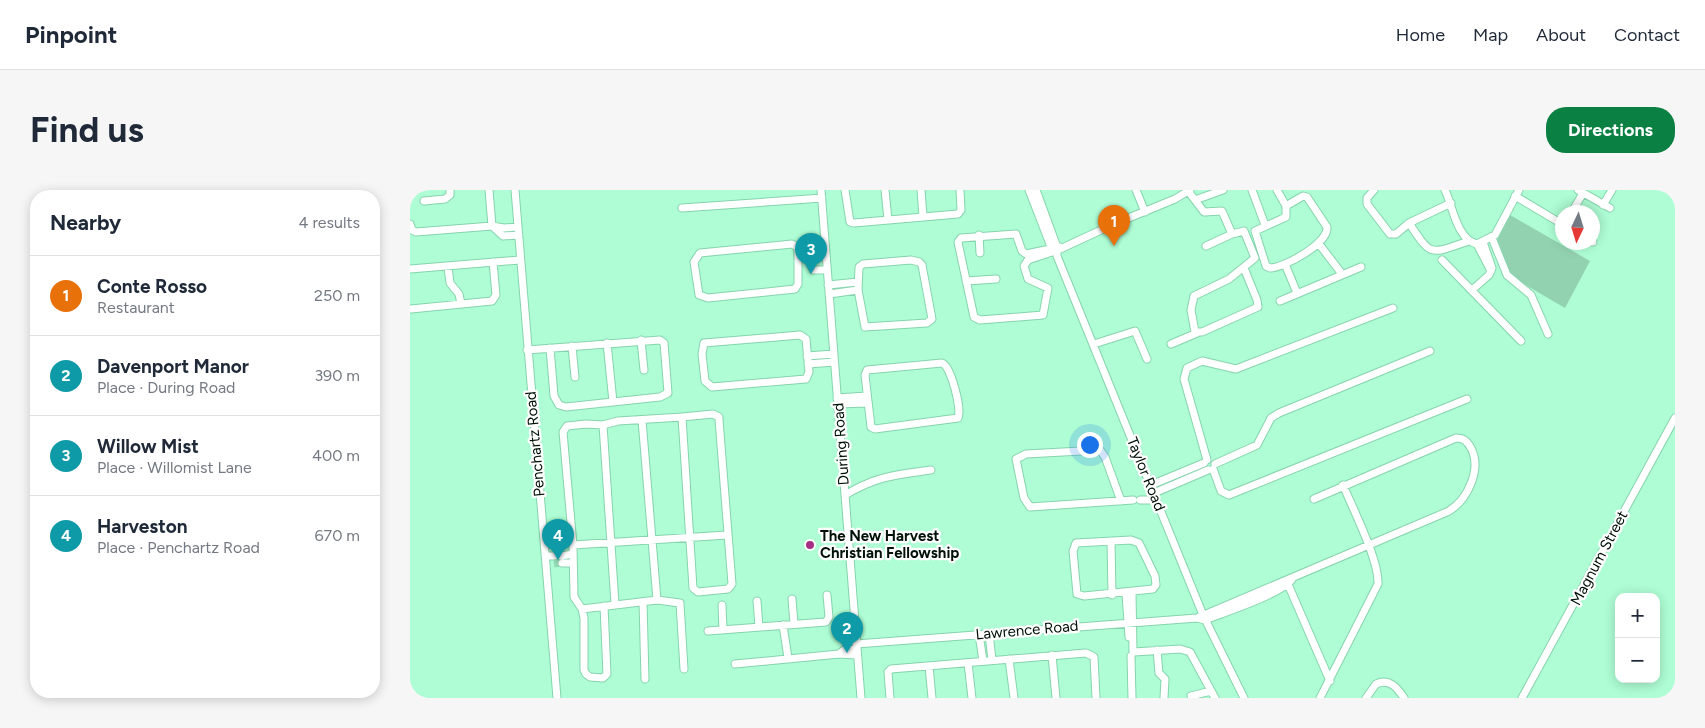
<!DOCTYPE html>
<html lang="en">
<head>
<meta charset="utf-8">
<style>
  :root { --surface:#fff; --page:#f6f6f7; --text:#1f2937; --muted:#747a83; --line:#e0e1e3; --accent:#0b8043 }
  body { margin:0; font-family:Figtree,sans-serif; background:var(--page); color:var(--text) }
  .controls { position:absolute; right:15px; bottom:15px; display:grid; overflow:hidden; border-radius:10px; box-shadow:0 2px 12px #0003 }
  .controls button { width:45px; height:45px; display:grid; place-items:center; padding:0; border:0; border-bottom:1px solid var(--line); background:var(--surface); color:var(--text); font:25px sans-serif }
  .compass { position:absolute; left:1145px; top:15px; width:45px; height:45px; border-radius:50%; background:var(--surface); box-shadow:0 2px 12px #0003; rotate:184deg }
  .you { position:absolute; left:679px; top:254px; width:18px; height:18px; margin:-12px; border:4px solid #fff; border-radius:50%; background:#1a73e8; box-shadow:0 0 0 8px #1a73e833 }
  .badge { display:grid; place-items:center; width:32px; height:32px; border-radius:50%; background:var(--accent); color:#fff; font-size:16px; font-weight:700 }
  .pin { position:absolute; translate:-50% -41px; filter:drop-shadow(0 1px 2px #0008) }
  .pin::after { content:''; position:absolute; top:26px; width:18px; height:15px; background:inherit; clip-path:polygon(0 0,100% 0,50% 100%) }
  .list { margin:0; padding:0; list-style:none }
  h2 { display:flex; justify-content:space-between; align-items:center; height:65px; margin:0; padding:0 20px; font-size:21px }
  h2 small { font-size:16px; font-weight:400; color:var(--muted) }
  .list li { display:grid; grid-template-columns:32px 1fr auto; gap:15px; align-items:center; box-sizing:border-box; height:80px; padding:0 20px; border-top:1px solid var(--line) }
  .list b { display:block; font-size:19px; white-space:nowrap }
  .list p { margin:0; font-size:16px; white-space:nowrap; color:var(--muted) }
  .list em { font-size:16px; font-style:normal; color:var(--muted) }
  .map { position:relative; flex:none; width:1265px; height:508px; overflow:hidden; border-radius:20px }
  header { display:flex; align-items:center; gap:30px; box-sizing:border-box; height:70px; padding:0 25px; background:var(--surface); border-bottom:1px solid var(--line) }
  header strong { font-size:24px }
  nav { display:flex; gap:28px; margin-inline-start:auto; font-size:18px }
  .intro { display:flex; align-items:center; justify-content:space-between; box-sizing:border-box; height:120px; padding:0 30px }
  h1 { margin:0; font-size:35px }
  .button { padding:12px 22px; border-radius:20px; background:var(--accent); color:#fff; font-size:18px; font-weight:700 }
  main { display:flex; gap:30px; padding:0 30px }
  aside { flex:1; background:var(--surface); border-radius:20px; box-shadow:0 2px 12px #0003 }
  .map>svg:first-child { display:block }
</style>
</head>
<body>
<header>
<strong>Pinpoint</strong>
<nav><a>Home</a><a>Map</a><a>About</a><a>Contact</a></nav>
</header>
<div class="intro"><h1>Find us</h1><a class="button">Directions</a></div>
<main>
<aside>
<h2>Nearby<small>4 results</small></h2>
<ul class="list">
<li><span class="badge" style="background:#e8710a">1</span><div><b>Conte Rosso</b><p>Restaurant</p></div><em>250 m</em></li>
<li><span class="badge" style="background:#0f9aa8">2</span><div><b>Davenport Manor</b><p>Place · During Road</p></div><em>390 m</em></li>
<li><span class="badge" style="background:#0f9aa8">3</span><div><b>Willow Mist</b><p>Place · Willomist Lane</p></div><em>400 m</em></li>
<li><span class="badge" style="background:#0f9aa8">4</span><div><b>Harveston</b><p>Place · Penchartz Road</p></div><em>670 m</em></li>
</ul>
</aside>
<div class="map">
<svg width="1265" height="508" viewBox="0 0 1265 508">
  <rect width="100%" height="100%" fill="#aefdd4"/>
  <!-- green -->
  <path fill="#93d2b1" d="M1100 25 1180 71 1155 118 1102 87 1087 50Z"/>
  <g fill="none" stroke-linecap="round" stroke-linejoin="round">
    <!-- minor-tunnel -->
    <path stroke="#94dab5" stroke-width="7" stroke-dasharray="7 3.5" stroke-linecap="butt" d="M144 374 152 373"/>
    <defs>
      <path id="minor" d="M79 0 82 36 93 46 109 45
        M105 0 147 508
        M411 0 451 508
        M435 0 440 32 444 33 548 24 551 20 550 0
        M475 0 478 30
        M511 0 513 26
        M619 0 643 62
        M626 0 647 57V66L793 425 834 508
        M726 0 735 22
        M842 0 855 35
        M867 0 876 16V27L845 41 856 76 860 78C874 78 919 53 917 37L897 7 893 6 876 16
        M964 0 957 8V14L980 44H986L999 33C1022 68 1020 64 1059 51
        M1035 0C1043 17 1047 50 1067 54L1085 45 1109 0
        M1168 0 1200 18
        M778 1 794 22 812 21 822 44 834 41 845 68 819 89 784 106 781 120 785 142H792L848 117 847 110 834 78
        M1105 6 1152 34
        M785 10 813 0
        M14 11 35 9 40 5V0
        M1193 15 1202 0
        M272 18 412 8
        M1162 22 1173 3
        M999 33 1041 13
        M0 34 2 40 6 42 82 36 94 38 108 37
        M569 45 570 63
        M1082 48 1097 85 1121 105 1138 144
        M1182 52H1183
        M382 54 387 57 388 61V94L385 99 298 108 289 105 284 72 290 63Z
        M909 54 932 84
        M1067 54 1081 81
        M796 56 822 44
        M650 57 616 64 612 61 606 44 551 48 548 52 549 57 564 127 570 130 633 125 638 98 618 89 614 76 618 70 648 60 704 34 765 9 780 0
        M501 70 509 72 512 75 522 129 517 133 455 137 448 100 449 77 453 74Z
        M1032 70 1111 151
        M875 74 887 103
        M38 77 40 93 49 104 51 114
        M0 79 110 70
        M403 80H417
        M556 91 586 89
        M418 95 448 92
        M1062 100 1079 85 1082 78 1073 52
        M419 104 448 100
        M870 111 951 77
        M1 119 82 111 86 105 83 72
        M390 145 396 149 399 182 396 189 302 197 295 191 292 164 294 153Z
        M231 150 234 180
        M197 153 203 212
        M684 154 725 141 737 169
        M761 154 787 143
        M162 156 165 187
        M117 160 250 150 254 153 258 203 250 207 156 217 149 215 144 206 140 158
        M397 166 424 164
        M532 173C541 176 552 219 548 228L465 239 461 237 455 185 457 180Z
        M398 174 424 172
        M427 208 457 206
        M428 214 457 213
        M303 224 309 227V230L322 394 318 399 288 402 283 398 272 227Z
        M232 230 247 410
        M193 235 208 231 272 227
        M797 270 774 189 777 178 792 171 826 179 983 118
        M805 274 847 255 861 228 869 223 1020 161
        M803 279 811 301 819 305 1057 209
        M741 295 794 273
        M744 303 798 280
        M435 305C467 286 485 285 521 280
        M730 310H746
        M711 311 695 267 690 260 616 264 606 269 614 308 620 317 723 310
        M721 350 729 353 745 386 746 395 743 399 674 406 667 404 663 361 666 353Z
        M701 352 702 405
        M163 355 317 345
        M135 366H144
        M151 366 163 364
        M152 373H163
        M877 392 920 491
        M722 403 723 461
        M716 404 719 447
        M382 409 384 434
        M347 411 349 437
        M233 412 235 489
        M312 415 313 440
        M194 416 197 484 193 488 180 487 176 484 174 480V428L172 419 164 407 163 355 153 242 157 236 176 234 193 235 205 414
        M172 419 247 410 270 413 274 479
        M787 428 1039 321C1058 309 1072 279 1061 258 1057 251 1054 248 1046 248L904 309
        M373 435 378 468
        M298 441 416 432 419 427 417 405
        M579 443 582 470
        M569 444 573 471
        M446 454 787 428 795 430C813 423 874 403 882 389
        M747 460 749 483 755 489 754 508
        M724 462 770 459 780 462 805 508
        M429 464 434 460 447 459
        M642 465 646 508
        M721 466 722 508
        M599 469 604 508
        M558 473 562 508
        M325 474 429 464 447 465
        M519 476 522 508
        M781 506 801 501
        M480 508 478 482 481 479 676 463 684 467 686 508
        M910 508 968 394C969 370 943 319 933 295
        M956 508 966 494C979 488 987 497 994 508
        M1112 508 1265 228"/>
    </defs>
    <!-- minor casing -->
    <use href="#minor" stroke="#86d4ad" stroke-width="9"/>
    <!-- minor -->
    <use href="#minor" stroke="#fff" stroke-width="7"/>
  </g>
  <!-- markers -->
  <circle fill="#a52d84" stroke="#fff" stroke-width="2" cx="400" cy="355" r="5"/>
  <g text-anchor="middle" stroke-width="4.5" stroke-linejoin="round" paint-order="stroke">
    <!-- street labels -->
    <g font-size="15" fill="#001107" stroke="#fff">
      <text transform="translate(125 254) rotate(-95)" y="5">Penchartz Road</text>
      <text transform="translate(431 254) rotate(-94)" y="5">During Road</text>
      <text transform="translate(736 284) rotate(68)" y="5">Taylor Road</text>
      <text transform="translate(1189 368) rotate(-62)" y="5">Magnum Street</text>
      <text transform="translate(617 440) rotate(-5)" y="5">Lawrence Road</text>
    </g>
    <!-- poi labels -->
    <g font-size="15" font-weight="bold" fill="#001107" stroke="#fff" text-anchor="start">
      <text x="410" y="351">The New Harvest<tspan x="410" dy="17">Christian Fellowship</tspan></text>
    </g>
  </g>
</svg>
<div class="controls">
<button>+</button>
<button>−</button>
</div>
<svg class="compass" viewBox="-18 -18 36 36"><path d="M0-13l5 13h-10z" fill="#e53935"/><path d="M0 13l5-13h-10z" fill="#747a83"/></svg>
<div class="you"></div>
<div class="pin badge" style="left:704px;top:56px;background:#e8710a">1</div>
<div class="pin badge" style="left:437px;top:463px;background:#0f9aa8">2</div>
<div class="pin badge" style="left:401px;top:84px;background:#0f9aa8">3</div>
<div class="pin badge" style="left:148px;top:370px;background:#0f9aa8">4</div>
</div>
</main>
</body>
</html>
